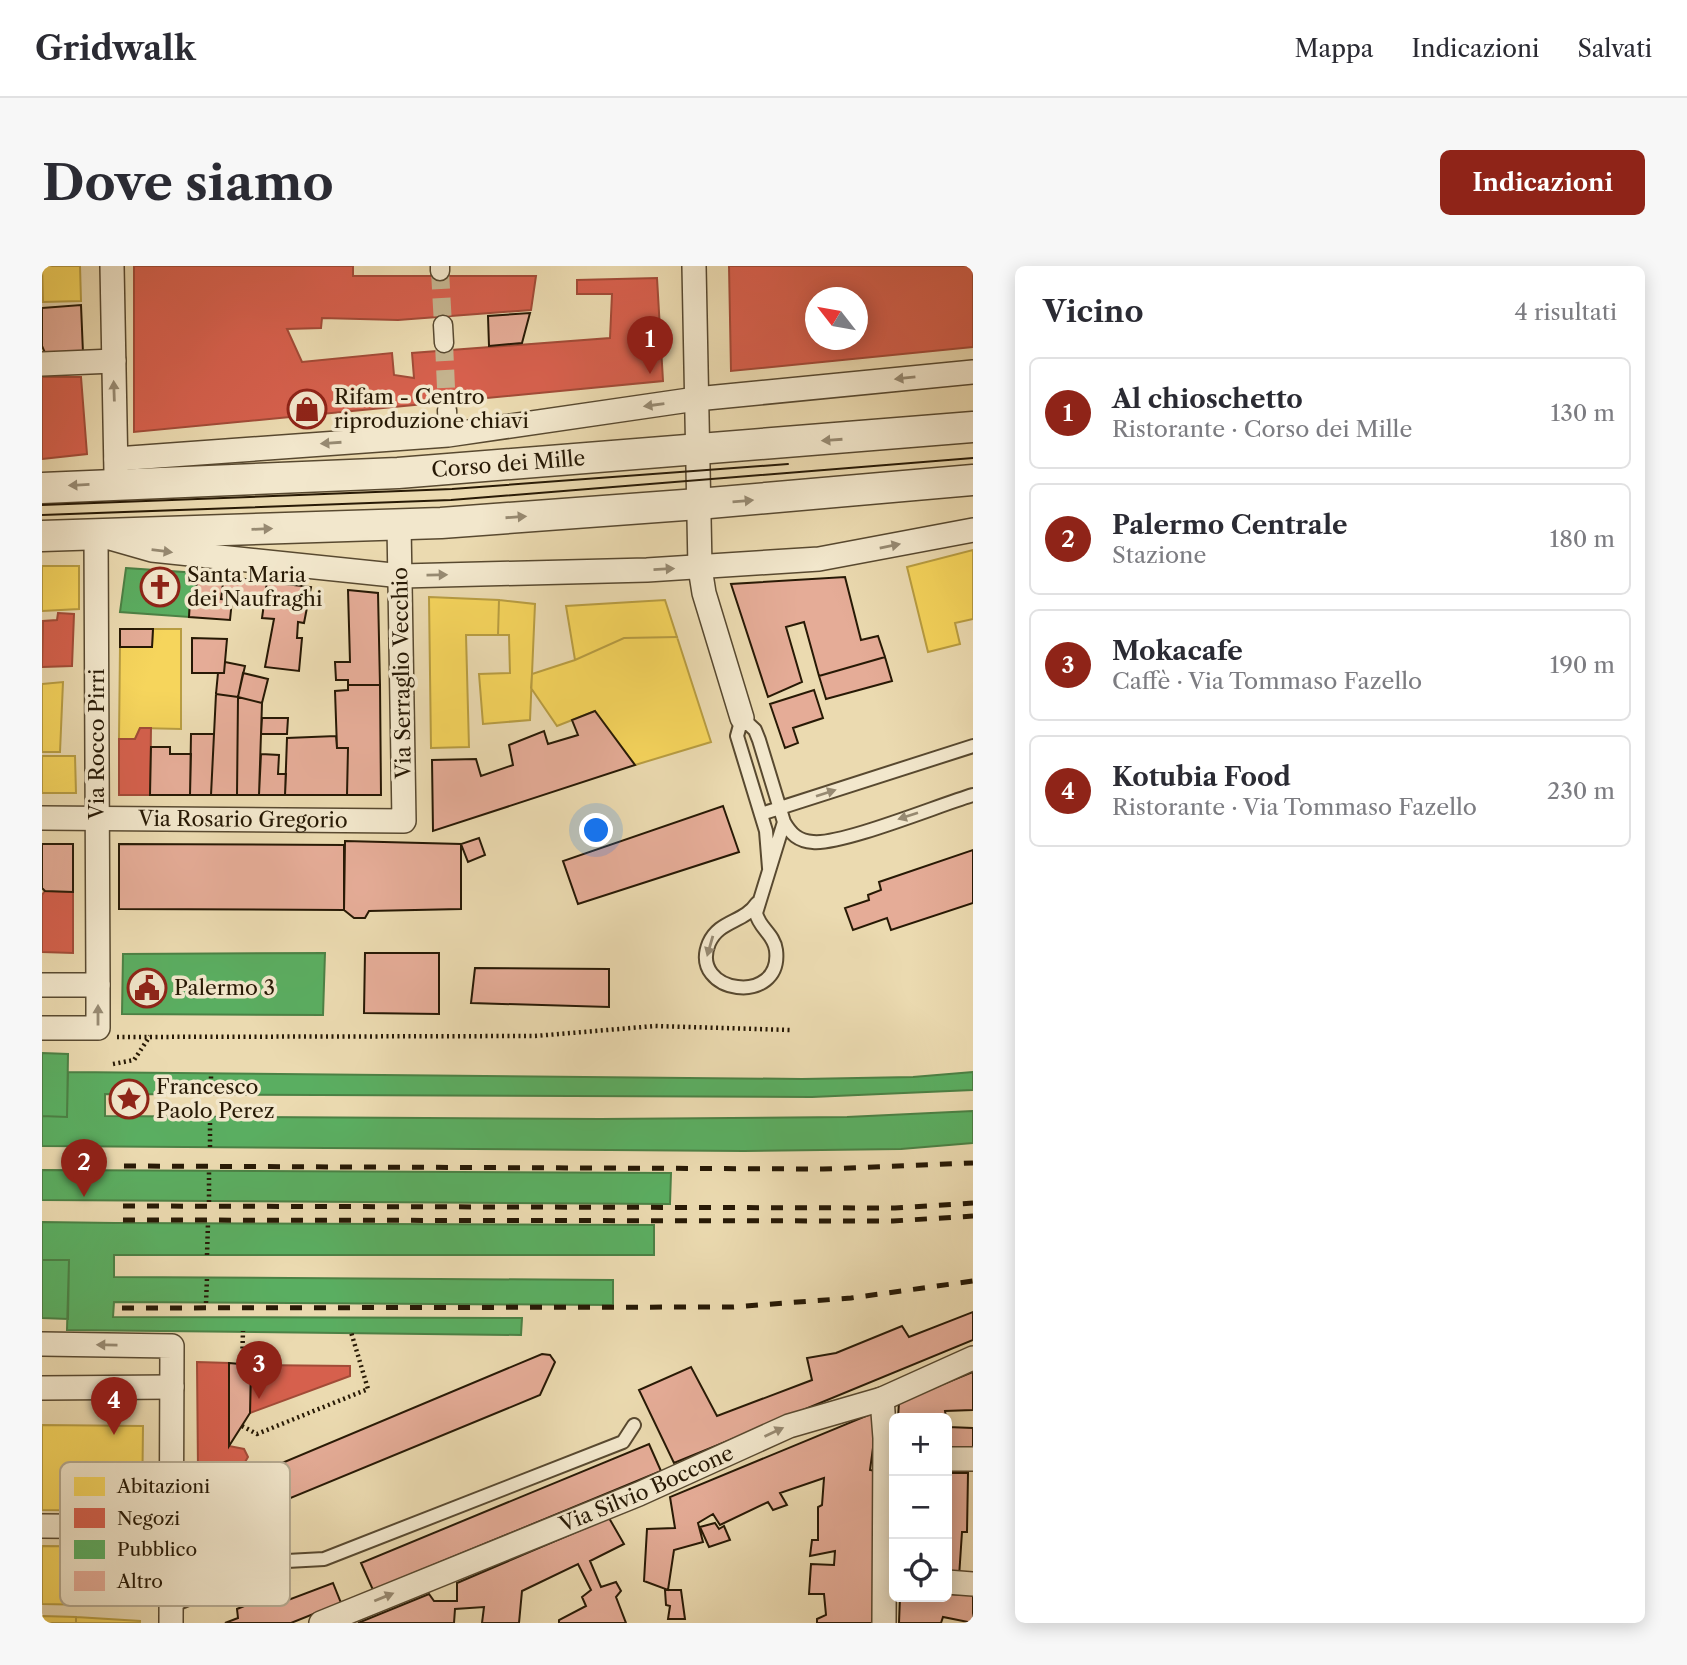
<!DOCTYPE html>
<html lang="it">
<head>
<meta charset="utf-8">
<style>
  :root { --surface:#fff; --page:#f7f7f7; --text:#2b2b33; --muted:#7c7c81; --line:#e1e1e2; --accent:#8f2418 }
  body { margin:0; font-family:"Libre Caslon Text",serif; background:var(--page); color:var(--text) }
  .controls { position:absolute; right:21px; bottom:21px; display:grid; overflow:hidden; border-radius:10px; box-shadow:0 4px 18px #0003 }
  .controls button { width:63px; height:63px; display:grid; place-items:center; padding:0; border:0; border-bottom:2px solid var(--line); background:var(--surface); color:var(--text); font:35px sans-serif }
  .compass { position:absolute; left:763px; top:21px; width:63px; height:63px; border-radius:50%; background:var(--surface); box-shadow:0 4px 18px #0003; rotate:301deg }
  .you { position:absolute; left:555px; top:565px; width:24px; height:24px; margin:-18px; border:5px solid #fff; border-radius:50%; background:#1a73e8; box-shadow:0 0 0 10px #1a73e833 }
  .badge { display:grid; place-items:center; width:46px; height:46px; border-radius:50%; background:var(--accent); color:#fff; font-size:23px; font-weight:700 }
  .pin { position:absolute; translate:-50% -58px; filter:drop-shadow(0 2px 4px #0008) }
  .pin::after { content:''; position:absolute; top:37px; width:24px; height:21px; background:inherit; clip-path:polygon(0 0,100% 0,50% 100%) }
  .list { margin:0; padding:0; list-style:none }
  h2 { display:flex; justify-content:space-between; align-items:center; height:91px; margin:0; padding:0 28px; font-size:30px }
  h2 small { font-size:23px; font-weight:400; color:var(--muted) }
  .list li { display:grid; grid-template-columns:46px 1fr auto; gap:21px; align-items:center; box-sizing:border-box; height:112px; margin:0 14px 14px; padding:0 14px; border:2px solid var(--line); border-radius:10px }
  .list b { display:block; font-size:26px; white-space:nowrap }
  .list p { margin:0; font-size:23px; white-space:nowrap; color:var(--muted) }
  .list em { font-size:23px; font-style:normal; color:var(--muted) }
  .icon { flex:none; width:38px; height:38px; fill:none; stroke:currentColor; stroke-width:2; stroke-linecap:round; stroke-linejoin:round }
  .map { position:relative; flex:none; width:931px; height:1357px; overflow:hidden; border-radius:10px }
  header { display:flex; align-items:center; gap:42px; box-sizing:border-box; height:98px; padding:0 35px; background:var(--surface); border-bottom:2px solid var(--line) }
  header strong { font-size:33px }
  nav { display:flex; gap:38px; margin-inline-start:auto; font-size:24px }
  .intro { display:flex; align-items:center; justify-content:space-between; box-sizing:border-box; height:168px; padding:0 42px }
  h1 { margin:0; font-size:49px }
  .button { padding:18px 32px; border-radius:10px; background:var(--accent); color:#fff; font-size:24px; font-weight:700 }
  main { display:flex; gap:42px; padding:0 42px }
  aside { flex:1; background:var(--surface); border-radius:10px; box-shadow:0 4px 18px #0003 }
  .map>svg:first-child { display:block }
</style>
</head>
<body>
<header>
<strong>Gridwalk</strong>
<nav><a>Mappa</a><a>Indicazioni</a><a>Salvati</a></nav>
</header>
<div class="intro"><h1>Dove siamo</h1><a class="button">Indicazioni</a></div>
<main>
<div class="map">
<svg width="931" height="1357" viewBox="0 0 931 1357">
  <rect width="100%" height="100%" fill="#ebdab0"/>
  <filter id="stains"><feTurbulence type="fractalNoise" baseFrequency=".00286" numOctaves="4"/><feColorMatrix values="0 0 0 0 .2 0 0 0 0 .09 0 0 0 0 .02 0 0 0 .5 -.17"/></filter>
  <radialGradient id="worn" r=".72"><stop offset=".6" stop-color="#630" stop-opacity="0"/><stop offset="1" stop-color="#630" stop-opacity=".3"/></radialGradient>
  <!-- homes -->
  <path fill="#f6d55c" stroke="#b89d42" stroke-width="2" d="M0 0H38L39 35 1 36Z
    M931 284V353L913 357 918 378 886 386 865 301Z
    M0 300H37V343L0 345Z
    M387 331 457 334 456 369H424L427 481 389 482Z
    M457 334 493 338 488 454 441 458 437 408 468 407 467 369H456Z
    M623 334 635 371 582 372 533 394 524 340Z
    M111 363H139V463L98 462 93 473H77L78 381H110Z
    M635 371 669 476 593 499 553 445 515 460 489 422 490 408 533 394 582 372Z
    M21 416 18 486H0V418Z
    M0 490H33L34 527H0Z
    M0 1159 101 1160 100 1245 0 1244Z
    M0 1280 101 1281 99 1340 0 1338Z
    M0 1350 34 1351V1357H0Z
    M34 1351 98 1355V1357H34Z"/>
  <!-- shops -->
  <path fill="#d6604d" stroke="#a24b37" stroke-width="2" fill-rule="evenodd" d="M92 0H311V10H494L489 44 356 54 280 52 279 62 245 63 260 96 350 87 352 109 372 112 370 87 568 72 570 28H535V14L615 12 621 115 92 166Z
    M687 0H931V81L689 105ZM774 32H816V74H774Z
    M0 111H39L45 188 0 193Z
    M16 347 32 348 30 400 0 401 1 355 15 354Z
    M98 462H109L108 529H77V473H93Z
    M3 625 31 626V687L0 686V629Z
    M155 1096 187 1097V1180L202 1183 206 1191 199 1203 156 1204Z
    M209 1099 308 1100V1110L208 1147Z"/>
  <!-- public -->
  <path fill="#5aae61" stroke="#4b8145" stroke-width="2" d="M84 302 156 307 153 336 148 335 147 351 78 346Z
    M283 687 281 749 80 748 81 688Z
    M0 787 26 788 25 851 0 850Z
    M0 787 26 788 25 851 0 850Z
    M26 806 760 813 871 811 931 806V824L770 831 63 828V850L558 853 805 851 931 845V877L859 883 702 885 0 880V850L25 851Z
    M0 904 629 907 628 938 0 934Z
    M0 956 73 957 612 959V989H72V1011L571 1014V1039L72 1036 71 1051 480 1052 479 1069 25 1064 27 994H0Z
    M0 994H27L26 1053 0 1052Z
    M0 994H27L26 1053 0 1052Z"/>
  <!-- building -->
  <path fill="#e5ac97" stroke="#271905" stroke-width="2" d="M39 39 41 87H3L0 80V42Z
    M488 47 480 77 447 80 446 50Z
    M156 307 182 310 179 333 190 334 188 354 147 351 148 335 153 336Z
    M182 310 225 316 222 338 179 333Z
    M803 311 819 374 836 370 843 391 777 410 762 356 744 361 760 416 726 431 689 318Z
    M225 316 269 321 262 357 256 356 255 372H260L257 405 223 401 232 353 220 352Z
    M306 324 336 327 338 419H306V414H294L293 396H308Z
    M78 363H111L110 381H78Z
    M150 372 185 373 182 407H150Z
    M843 391 850 415 784 433 777 410Z
    M183 396 203 400 196 431 174 428 176 407H182Z
    M201 407 226 413 220 437 196 431Z
    M306 419H338L339 529H305L306 482H295L293 425 306 424Z
    M772 424 781 452 751 462 756 477 743 482 728 438Z
    M174 428 196 431 195 529H169Z
    M196 431 220 437 217 529H195Z
    M553 445 593 499 391 565 390 494 434 493 439 510 471 499 467 479 502 465 506 478 536 469 530 454Z
    M220 452H246L245 468H219Z
    M149 468H172L169 529H148Z
    M294 470 295 482H306L305 529H243L245 472Z
    M109 481H128V488H149L148 529H108Z
    M219 488 237 489 236 508H244L243 529H217Z
    M681 540 697 586 536 638 521 595Z
    M437 572 443 589 426 596 419 578Z
    M303 575 419 578V643L327 645 323 652H312L302 644Z
    M0 578H31V626L3 625 0 622Z
    M77 578 302 579V644L77 643Z
    M931 584V637L849 664 845 652 811 664 803 642 827 634 826 629 839 624 837 616Z
    M323 687H397V748L322 747Z
    M433 702 567 703V741L429 737Z
    M931 1046V1074L632 1197 597 1124 649 1101 675 1150 770 1114 765 1092 794 1087 860 1060 867 1071Z
    M500 1088 508 1089 513 1096 498 1129 222 1243 215 1240 214 1232 228 1202Z
    M187 1097 209 1099 208 1147 187 1180Z
    M931 1106V1144L903 1145 904 1152H856L857 1136Z
    M836 1145 828 1204 838 1206 839 1357H775V1353L784 1349 782 1328H767L769 1298 792 1299 793 1285 768 1290 770 1274H776V1241L780 1239 782 1212 738 1227 745 1239 731 1244 726 1236 678 1259 671 1248 656 1257 661 1276 632 1284 626 1324 602 1315 605 1263 633 1262 628 1231Z
    M905 1156 906 1161 931 1162V1187H905Z
    M607 1178 619 1205 331 1324 319 1297Z
    M905 1207H926L925 1266H920L917 1311H905Z
    M567 1252 582 1278 548 1295 559 1321 574 1316 579 1325 574 1331 584 1357H517V1354L544 1340 540 1331 549 1324 536 1298 480 1325 477 1357H440L442 1341 413 1343 412 1357H316L387 1328 392 1335H415V1317Z
    M673 1257 677 1263 682 1260 688 1274 667 1281 658 1261Z
    M291 1317 299 1337 249 1357H183L196 1352 195 1343 238 1325 241 1336Z
    M623 1324H639L643 1353H626L628 1340 624 1339Z
    M905 1328 931 1329V1357L901 1351 899 1357H857L858 1331H905Z"/>
  <g fill="none" stroke-linecap="round" stroke-linejoin="round">
    <!-- pedestrian-tunnel -->
    <path stroke="#c4b38e" stroke-width="18" stroke-dasharray="18 9" stroke-linecap="butt" d="M398 5 401 59
      M402 77 405 144"/>
    <defs>
      <path id="service" d="M719 548 931 480
        M742 556C749 568 756 575 771 576 800 579 897 539 931 529
        M715 637C702 657 677 654 667 677 646 728 741 741 734 684 732 668 717 662 714 647L742 556 717 474 713 464 700 452 695 470 724 565 727 602
        M129 1340 223 1301 245 1295 282 1293 581 1176 592 1159"/>
      <path id="pedestrian" d="M398 0V5
        M401 59 402 77
        M405 144 406 169"/>
      <g id="minor">
        <path d="M70 0 74 207"/>
        <path d="M652 0 658 302 662 327 700 452"/>
        <path d="M0 98 72 95"/>
        <path d="M74 193 406 169 654 133 931 106"/>
        <path id="s1" d="M0 552 362 555 357 259"/>
        <path d="M0 719H56V762H0"/>
        <path d="M56 719 54 268 110 284 360 310 605 304 777 293 931 264"/>
        <path d="M0 1078 130 1080 129 1357"/>
        <path d="M0 1122 130 1121"/>
        <path d="M840 1133 843 1172 842 1357"/>
        <path d="M905 1193H931"/>
        <path d="M0 1260 129 1261"/>
        <path d="M905 1316 931 1318"/>
        <path id="s2" d="M279 1357 597 1228 747 1160 840 1133 931 1092"/>
      </g>
      <g id="tertiary">
        <path id="s3" d="M0 222 356 207 931 161"/>
        <path d="M0 270 399 257 656 238 931 214"/>
      </g>
    </defs>
    <!-- service casing -->
    <use href="#service" stroke="#584930" stroke-width="16"/>
    <!-- pedestrian casing -->
    <use href="#pedestrian" stroke="#584930" stroke-width="21"/>
    <!-- minor casing -->
    <use href="#minor" stroke="#584930" stroke-width="26"/>
    <!-- tertiary casing -->
    <use href="#tertiary" stroke="#584930" stroke-width="33"/>
    <!-- path -->
    <path stroke="#271905" stroke-width="4.5" stroke-dasharray="2 3.5" stroke-linecap="butt" d="M75 771 493 770 613 760 749 764
      M71 798 92 794 108 770
      M169 829V807
      M168 881V851
      M167 936V906
      M165 989 166 957
      M164 1037 165 1012
      M200 1099 201 1065
      M200 1160 215 1168 326 1123 309 1066"/>
    <!-- service -->
    <use href="#service" stroke="#f2e7cc" stroke-width="12"/>
    <!-- pedestrian -->
    <use href="#pedestrian" stroke="#f2e7cc" stroke-width="18"/>
    <!-- minor -->
    <use href="#minor" stroke="#f2e7cc" stroke-width="23"/>
    <!-- tertiary -->
    <use href="#tertiary" stroke="#f2e7cc" stroke-width="30"/>
    <!-- tram -->
    <path stroke="#271905" stroke-width="2" d="M0 239 410 223 746 198
      M0 249 409 234 931 192"/>
    <!-- rail -->
    <path stroke="#271905" stroke-width="5" stroke-dasharray="12 12" stroke-linecap="butt" d="M82 900 781 903 931 897
      M81 940 853 942 931 937
      M81 954 851 955 931 950
      M80 1042 691 1041 809 1032 931 1015"/>
  </g>
  <!-- one-way arrows -->
  <defs><path id="oneway-solid" d="M-6-.8H1V-3.2L6.5 0L1 3.2V.8H-6Z" transform="scale(1.75)"/></defs>
  <g fill="#978a72">
    <use href="#oneway-solid" transform="translate(863 112) rotate(174)"/>
    <use href="#oneway-solid" transform="translate(72 125) rotate(-92)"/>
    <use href="#oneway-solid" transform="translate(612 139) rotate(172)"/>
    <use href="#oneway-solid" transform="translate(790 174) rotate(176)"/>
    <use href="#oneway-solid" transform="translate(289 177) rotate(176)"/>
    <use href="#oneway-solid" transform="translate(37 219) rotate(177)"/>
    <use href="#oneway-solid" transform="translate(701 235) rotate(-5)"/>
    <use href="#oneway-solid" transform="translate(474 251) rotate(-4)"/>
    <use href="#oneway-solid" transform="translate(220 263) rotate(-2)"/>
    <use href="#oneway-solid" transform="translate(848 280) rotate(-11)"/>
    <use href="#oneway-solid" transform="translate(120 285) rotate(7)"/>
    <use href="#oneway-solid" transform="translate(622 303) rotate(-3)"/>
    <use href="#oneway-solid" transform="translate(395 309) rotate(-1)"/>
    <use href="#oneway-solid" transform="translate(784 527) rotate(-18)"/>
    <use href="#oneway-solid" transform="translate(866 550) rotate(162)"/>
    <use href="#oneway-solid" transform="translate(668 680) rotate(106)"/>
    <use href="#oneway-solid" transform="translate(56 749) rotate(-90)"/>
    <use href="#oneway-solid" transform="translate(65 1079) rotate(-179)"/>
    <use href="#oneway-solid" transform="translate(732 1166) rotate(-25)"/>
    <use href="#oneway-solid" transform="translate(342 1331) rotate(-22)"/>
  </g>
  <!-- icons -->
  <defs>
    <symbol id="shop-ring" viewBox="-11 -11 22 22"><circle r="9.5" fill="#f2e7cc" stroke="#8f2418" stroke-width="1.5"/><path d="M-5-2.5h2.3a2.7 3.5 0 0 1 5.4 0H5L5.5 6h-11ZM-1.5-2.5h3a1.5 2.3 0 0 0-3 0Z" fill="#8f2418"/></symbol>
    <symbol id="church-ring" viewBox="-11 -11 22 22"><circle r="9.5" fill="#f2e7cc" stroke="#8f2418" stroke-width="1.5"/><path d="M-1.2-6h2.4v3.5h3.3v2.4h-3.3V6h-2.4V-.1h-3.3v-2.4h3.3Z" fill="#8f2418"/></symbol>
    <symbol id="civic-ring" viewBox="-11 -11 22 22"><circle r="9.5" fill="#f2e7cc" stroke="#8f2418" stroke-width="1.5"/><path d="M-.6-6.5H3V-4.5H.6V-3L4-1V1h2V6H-6V1h2V-1L-.6-3ZM-1.2 2.5V6h2.4V2.5Z" fill="#8f2418"/></symbol>
    <symbol id="sight-ring" viewBox="-11 -11 22 22"><circle r="9.5" fill="#f2e7cc" stroke="#8f2418" stroke-width="1.5"/><path d="M0-6L1.8-2.2L6-1.7L2.9 1.2L3.7 5.4L0 3.3L-3.7 5.4L-2.9 1.2L-6-1.7L-1.8-2.2Z" fill="#8f2418"/></symbol>
  </defs>
  <g fill-rule="evenodd">
    <use href="#shop-ring" x="243" y="121" width="44" height="44"/>
    <use href="#church-ring" x="96" y="299" width="44" height="44"/>
    <use href="#civic-ring" x="83" y="700" width="44" height="44"/>
    <use href="#sight-ring" x="65" y="811" width="44" height="44"/>
  </g>
  <g text-anchor="middle" stroke-width="7" stroke-linejoin="round" paint-order="stroke">
    <!-- poi labels -->
    <g font-size="21" fill="#271905" stroke="#f2e7cc" text-anchor="start">
      <text x="292" y="138">Rifam - Centro<tspan x="292" dy="24">riproduzione chiavi</tspan></text>
      <text x="145" y="316">Santa Maria<tspan x="145" dy="24">dei Naufraghi</tspan></text>
      <text x="132" y="729">Palermo 3</text>
      <text x="114" y="828">Francesco<tspan x="114" dy="24">Paolo Perez</tspan></text>
    </g>
    <!-- street labels -->
    <g font-size="21" fill="#271905" stroke="#f2e7cc">
      <text dy="7" stroke="none"><textPath href="#s3" startOffset="467">Corso dei Mille</textPath></text>
      <text transform="translate(360 407) rotate(-91)" y="7">Via Serraglio Vecchio</text>
      <text transform="translate(55 478) rotate(-90)" y="7">Via Rocco Pirri</text>
      <text dy="7" stroke="none"><textPath href="#s1" startOffset="201">Via Rosario Gregorio</textPath></text>
      <text dy="7" stroke="none"><textPath href="#s2" startOffset="352">Via Silvio Boccone</textPath></text>
    </g>
  </g>
  <!-- legend -->
  <rect x="18" y="1196" width="230" height="144" rx="10" fill="#f2e7cc" stroke="#b5a990" stroke-width="2"/>
  <rect x="32" y="1211" width="31" height="19" fill="#f6d55c"/>
  <rect x="32" y="1242" width="31" height="20" fill="#d6604d"/>
  <rect x="32" y="1274" width="31" height="19" fill="#5aae61"/>
  <rect x="32" y="1305" width="31" height="20" fill="#e5ac97"/>
  <g font-size="19" fill="#271905">
    <text x="75" y="1227">Abitazioni</text>
    <text x="75" y="1259">Negozi</text>
    <text x="75" y="1290">Pubblico</text>
    <text x="75" y="1322">Altro</text>
  </g>
  <rect width="100%" height="100%" filter="url(#stains)"/>
  <rect width="100%" height="100%" fill="url(#worn)"/>
</svg>
<div class="controls">
<button>+</button>
<button>−</button>
<button><svg class="icon" aria-label="locate" viewBox="0 0 24 24"><circle cx="12" cy="12" r="6"/><path d="M12 2v4M12 18v4M2 12h4M18 12h4"/></svg></button>
</div>
<svg class="compass" viewBox="-18 -18 36 36"><path d="M0-13l5 13h-10z" fill="#e53935"/><path d="M0 13l5-13h-10z" fill="#7c7c81"/></svg>
<div class="you"></div>
<div class="pin badge" style="left:608px;top:108px">1</div>
<div class="pin badge" style="left:42px;top:931px">2</div>
<div class="pin badge" style="left:217px;top:1133px">3</div>
<div class="pin badge" style="left:72px;top:1169px">4</div>
</div>
<aside>
<h2>Vicino<small>4 risultati</small></h2>
<ul class="list">
<li><span class="badge">1</span><div><b>Al chioschetto</b><p>Ristorante · Corso dei Mille</p></div><em>130 m</em></li>
<li><span class="badge">2</span><div><b>Palermo Centrale</b><p>Stazione</p></div><em>180 m</em></li>
<li><span class="badge">3</span><div><b>Mokacafe</b><p>Caffè · Via Tommaso Fazello</p></div><em>190 m</em></li>
<li><span class="badge">4</span><div><b>Kotubia Food</b><p>Ristorante · Via Tommaso Fazello</p></div><em>230 m</em></li>
</ul>
</aside>
</main>
</body>
</html>
